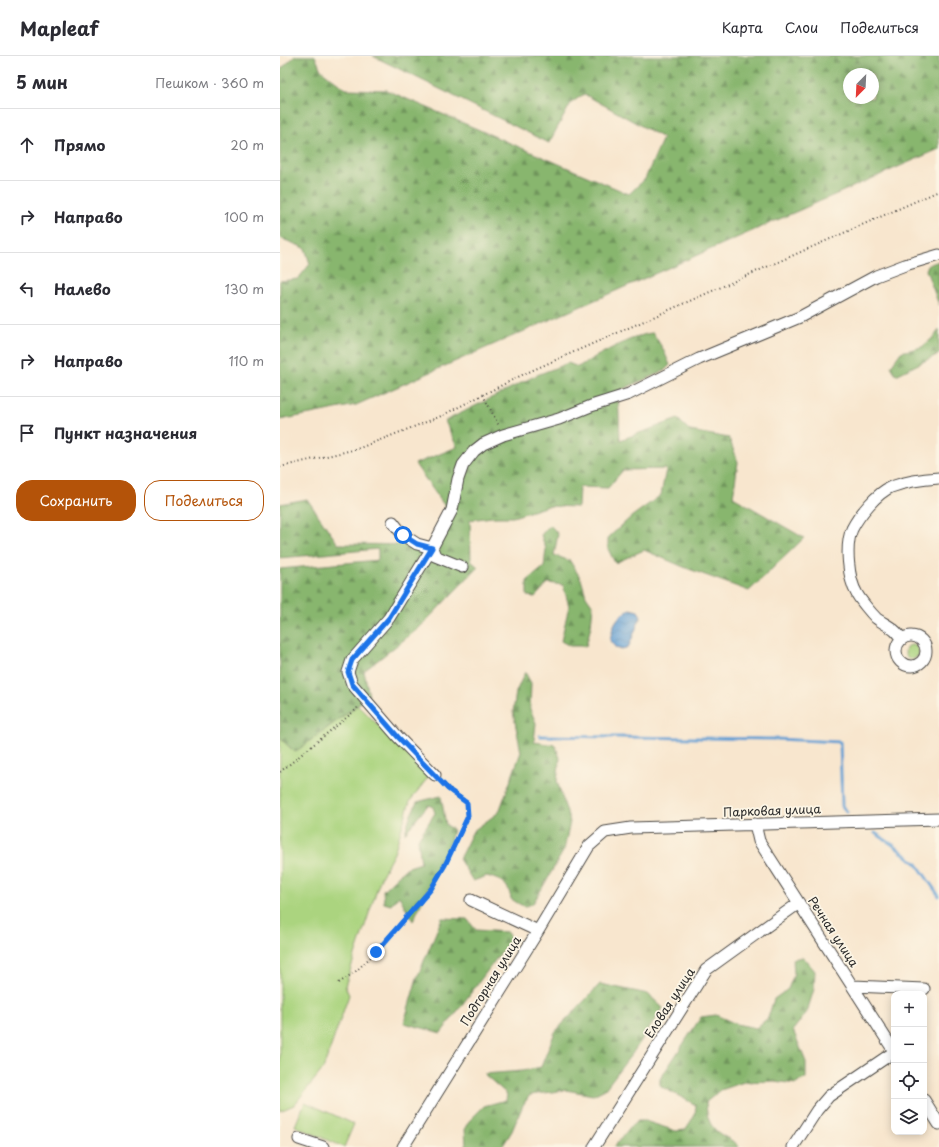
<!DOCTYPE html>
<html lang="ru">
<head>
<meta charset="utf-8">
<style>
  :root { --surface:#fff; --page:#f2f2f3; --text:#2b2b33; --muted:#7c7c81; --line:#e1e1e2; --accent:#b45309 }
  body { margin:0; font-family:"Playpen Sans",sans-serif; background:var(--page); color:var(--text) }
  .controls { position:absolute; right:12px; bottom:12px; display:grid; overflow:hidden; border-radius:8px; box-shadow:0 2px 10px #0003 }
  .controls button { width:36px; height:36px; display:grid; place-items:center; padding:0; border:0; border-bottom:1px solid var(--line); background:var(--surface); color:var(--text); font:20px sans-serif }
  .compass { position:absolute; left:563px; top:12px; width:36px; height:36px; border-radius:50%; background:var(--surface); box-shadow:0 2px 10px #0003; rotate:204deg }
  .stop { position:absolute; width:12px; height:12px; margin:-9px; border:3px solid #1a73e8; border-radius:50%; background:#fff }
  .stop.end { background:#1a73e8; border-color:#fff; box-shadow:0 1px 4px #0008 }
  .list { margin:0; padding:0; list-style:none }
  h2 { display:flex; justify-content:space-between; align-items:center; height:52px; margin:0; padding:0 16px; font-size:17px }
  h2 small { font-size:13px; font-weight:400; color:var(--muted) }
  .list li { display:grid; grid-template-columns:26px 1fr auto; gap:12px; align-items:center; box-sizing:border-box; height:72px; padding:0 16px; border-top:1px solid var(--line) }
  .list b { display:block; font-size:15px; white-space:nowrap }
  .list em { font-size:13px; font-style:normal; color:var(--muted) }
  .actions { display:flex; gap:8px; padding:12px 16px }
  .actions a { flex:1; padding:9px 0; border:1px solid var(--accent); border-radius:16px; text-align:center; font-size:14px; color:var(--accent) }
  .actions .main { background:var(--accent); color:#fff }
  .icon { flex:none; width:22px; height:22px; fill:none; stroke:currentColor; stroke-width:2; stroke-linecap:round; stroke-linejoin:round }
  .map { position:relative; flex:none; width:659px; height:1091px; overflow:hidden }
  header { display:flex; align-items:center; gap:24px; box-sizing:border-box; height:56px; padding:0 20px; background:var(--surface); border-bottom:1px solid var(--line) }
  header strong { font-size:19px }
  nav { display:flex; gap:22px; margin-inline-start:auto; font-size:14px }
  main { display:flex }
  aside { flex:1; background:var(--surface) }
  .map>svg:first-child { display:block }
</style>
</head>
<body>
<header>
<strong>Mapleaf</strong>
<nav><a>Карта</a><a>Слои</a><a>Поделиться</a></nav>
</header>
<main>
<aside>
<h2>5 мин<small>Пешком · 360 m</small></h2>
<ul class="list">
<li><svg class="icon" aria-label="ahead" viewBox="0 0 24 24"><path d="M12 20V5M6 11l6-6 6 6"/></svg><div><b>Прямо</b></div><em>20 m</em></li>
<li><svg class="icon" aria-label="right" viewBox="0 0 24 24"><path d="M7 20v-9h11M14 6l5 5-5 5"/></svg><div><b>Направо</b></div><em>100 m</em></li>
<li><svg class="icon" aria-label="left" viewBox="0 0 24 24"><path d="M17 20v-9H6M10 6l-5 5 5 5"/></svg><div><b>Налево</b></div><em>130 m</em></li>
<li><svg class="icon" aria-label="right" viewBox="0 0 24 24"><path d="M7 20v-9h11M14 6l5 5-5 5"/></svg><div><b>Направо</b></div><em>110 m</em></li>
<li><svg class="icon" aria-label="arrive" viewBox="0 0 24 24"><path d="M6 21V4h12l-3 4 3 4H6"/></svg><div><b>Пункт назначения</b></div></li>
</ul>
<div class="actions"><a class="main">Сохранить</a><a>Поделиться</a></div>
</aside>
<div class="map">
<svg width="659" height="1091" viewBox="0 0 659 1091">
  <defs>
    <pattern id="forest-firs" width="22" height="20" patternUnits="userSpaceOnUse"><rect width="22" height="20" fill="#88b66e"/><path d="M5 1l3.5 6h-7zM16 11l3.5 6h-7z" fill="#6f945b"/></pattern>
    <pattern id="water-waves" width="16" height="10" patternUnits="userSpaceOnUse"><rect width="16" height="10" fill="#639fd3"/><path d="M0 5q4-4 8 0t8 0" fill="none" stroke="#5282ab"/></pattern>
  </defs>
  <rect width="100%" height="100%" fill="#fcf5e5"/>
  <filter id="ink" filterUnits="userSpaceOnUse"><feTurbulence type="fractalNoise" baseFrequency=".025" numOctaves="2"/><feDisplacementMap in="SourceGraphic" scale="8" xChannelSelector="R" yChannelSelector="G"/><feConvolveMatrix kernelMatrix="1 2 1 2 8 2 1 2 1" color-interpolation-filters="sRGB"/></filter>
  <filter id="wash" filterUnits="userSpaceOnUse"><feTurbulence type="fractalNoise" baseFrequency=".012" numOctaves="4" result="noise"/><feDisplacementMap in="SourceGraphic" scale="16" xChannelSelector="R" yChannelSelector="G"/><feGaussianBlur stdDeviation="0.9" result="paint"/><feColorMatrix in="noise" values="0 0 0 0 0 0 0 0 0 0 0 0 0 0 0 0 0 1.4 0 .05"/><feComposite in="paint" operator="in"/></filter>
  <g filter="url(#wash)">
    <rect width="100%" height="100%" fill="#f8e6ce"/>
    <!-- green -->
    <path fill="#abd47f" stroke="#6b8055" d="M625 596a7 7 0 1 1 14 0a7 7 0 1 1-14 0Z
      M78 649 149 720 130 745 114 797 101 821 65 930 69 939 43 1013 14 1049 0 1055V682L15 696Z
      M25 1046 74 1068 64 1091 15 1070Z"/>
    <!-- forest -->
    <path fill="url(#forest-firs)" stroke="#5a704c" fill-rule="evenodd" d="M15 0H35L41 14 65 33 106 34 349 138 365 123 383 82 304 38 291 47 269 87 93 0H659V93L76 349 0 364V225L18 223 30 208 25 192 0 182V14ZM569 18H593V42H569Z
      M659 205V249L646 214 648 209Z
      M659 273V298L616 319 611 310 621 296 642 291 655 280Z
      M373 277 383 293 390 309 384 315 338 335 340 384 398 363 410 375 449 382 458 406 453 441 524 482 469 535 406 512 364 494 335 507 328 493V482L351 461 381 439 386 413 343 414 328 432 299 431 298 451 268 450 233 461H212L190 464 191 505 198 511 139 572 84 615 89 640 15 696 0 682V513L98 504V493L0 502V448L27 443 58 488 149 489 166 452 135 408 177 391 165 365 257 319 288 307 298 311C314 301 355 278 373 277Z
      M270 469 278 478 274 499 290 505 301 523 306 540 313 550 311 570 306 590H290L281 585 289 550 283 529 268 527 255 541 247 540V525L264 511 266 493 261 479Z
      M245 616 251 627 250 653 256 667 254 686 275 689 280 702 277 725 290 766 284 794 254 846C245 854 240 848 231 843 228 826 222 825 207 820L193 825 179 803 193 775 219 756 241 696 233 656 236 636Z
      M161 740 166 769 173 773 170 786 133 865 119 840 111 849 104 847 103 834 126 812 141 807 138 783 155 757 153 751 148 749 125 777 129 763 137 746Z
      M162 862 187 863 196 874 227 876 231 883 161 977 124 967 137 922Z
      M523 901 535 915 534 933 527 956 513 974 526 1006V1022L516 1028 494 1025 464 1026 441 1034 426 1046C427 1064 430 1073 447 1082 452 1085 456 1086 459 1091H334L351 1070 358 1065H365L396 1075 405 1074 415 1059 416 1049 380 1030V1023L421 961 436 959 456 968 476 972 488 962 494 943 508 933 514 918 513 903Z
      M320 928 368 938 383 952 354 995 325 1033 313 1039 286 1034 250 1039 243 1049 232 1075 222 1091H186L185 1072 189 1065 204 1050 226 1044 227 1038 204 1018 242 1015 261 1011 275 976Z"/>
    <!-- water -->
    <path fill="url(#water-waves)" stroke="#47657f" d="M350 553 358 555 361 560 349 590 342 594 336 592 330 585C333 568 335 562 350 553Z"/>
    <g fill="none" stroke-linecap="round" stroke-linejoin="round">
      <!-- stream -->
      <path stroke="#639fd3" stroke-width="3" d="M260 680 497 683 560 686 562 750 567 756
        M595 777 613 789 637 808 659 840"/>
    </g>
  </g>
  <g filter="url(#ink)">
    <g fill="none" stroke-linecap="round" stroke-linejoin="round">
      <defs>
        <path id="minor" d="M113 466 123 479 137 488 152 492 155 500 182 511
          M616 595a15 15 0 1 1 30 0a15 15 0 1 1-30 0Z
          M622 583C619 580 617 576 614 574 608 569 601 566 596 562 591 557 581 545 577 538 568 523 565 489 572 473 579 459 597 437 611 431 627 425 643 423 659 422
          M155 719 118 681 72 628 68 616 72 604 109 562 152 492 172 454 178 423 183 409 194 395 203 388 223 379 279 363 311 350 349 338 419 303 520 261 596 220 625 209 659 199
          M475 768 479 785 614 995
          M191 844 258 875
          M573 930 644 933
          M644 1044 659 1068
          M19 1083 43 1091
          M123 1091 258 875 309 790 325 776 351 772 659 763
          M314 1091 426 914 519 847
          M513 1091 537 1054 549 1040 614 996"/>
      </defs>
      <!-- minor casing -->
      <use href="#minor" stroke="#4a4743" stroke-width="13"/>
      <!-- path -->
      <path stroke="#4a4743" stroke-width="2" stroke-dasharray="1 3" stroke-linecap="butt" d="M203 339 219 370
        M0 411 77 393 159 361 244 318 659 135
        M0 716 77 653 78 650
        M59 927 76 915 96 896 151 833 165 809 188 760 187 747 162 726"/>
      <!-- minor -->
      <use href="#minor" stroke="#fff" stroke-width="11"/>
    </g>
  </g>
  <g fill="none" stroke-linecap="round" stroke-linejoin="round" filter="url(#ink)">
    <!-- route -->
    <path stroke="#1a73e8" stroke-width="5" d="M96 896 151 833 165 809 188 760 187 747 168 733 118 681 72 628 68 616 72 604 109 562 152 492 137 488 123 479"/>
  </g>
  <g text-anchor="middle" stroke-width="3.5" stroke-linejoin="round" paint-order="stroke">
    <!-- street labels -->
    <g font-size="12" fill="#2b2b2b" stroke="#fcf5e5">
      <text transform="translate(492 755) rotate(-2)" y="4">Парковая улица</text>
      <text transform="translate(553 876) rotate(57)" y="4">Речная улица</text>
      <text transform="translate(211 925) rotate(-58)" y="4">Подгорная улица</text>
      <text transform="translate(390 947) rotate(-57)" y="4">Еловая улица</text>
    </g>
  </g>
</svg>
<div class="controls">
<button>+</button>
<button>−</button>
<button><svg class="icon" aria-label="locate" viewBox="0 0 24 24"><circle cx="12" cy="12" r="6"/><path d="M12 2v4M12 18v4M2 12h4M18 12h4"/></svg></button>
<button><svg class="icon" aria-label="layers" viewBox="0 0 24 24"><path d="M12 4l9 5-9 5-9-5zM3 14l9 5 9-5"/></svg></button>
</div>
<svg class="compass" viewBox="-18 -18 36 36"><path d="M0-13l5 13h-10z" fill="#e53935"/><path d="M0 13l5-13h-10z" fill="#7c7c81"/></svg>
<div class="stop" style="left:123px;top:479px"></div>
<div class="stop end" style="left:96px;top:896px"></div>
</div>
</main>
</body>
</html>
